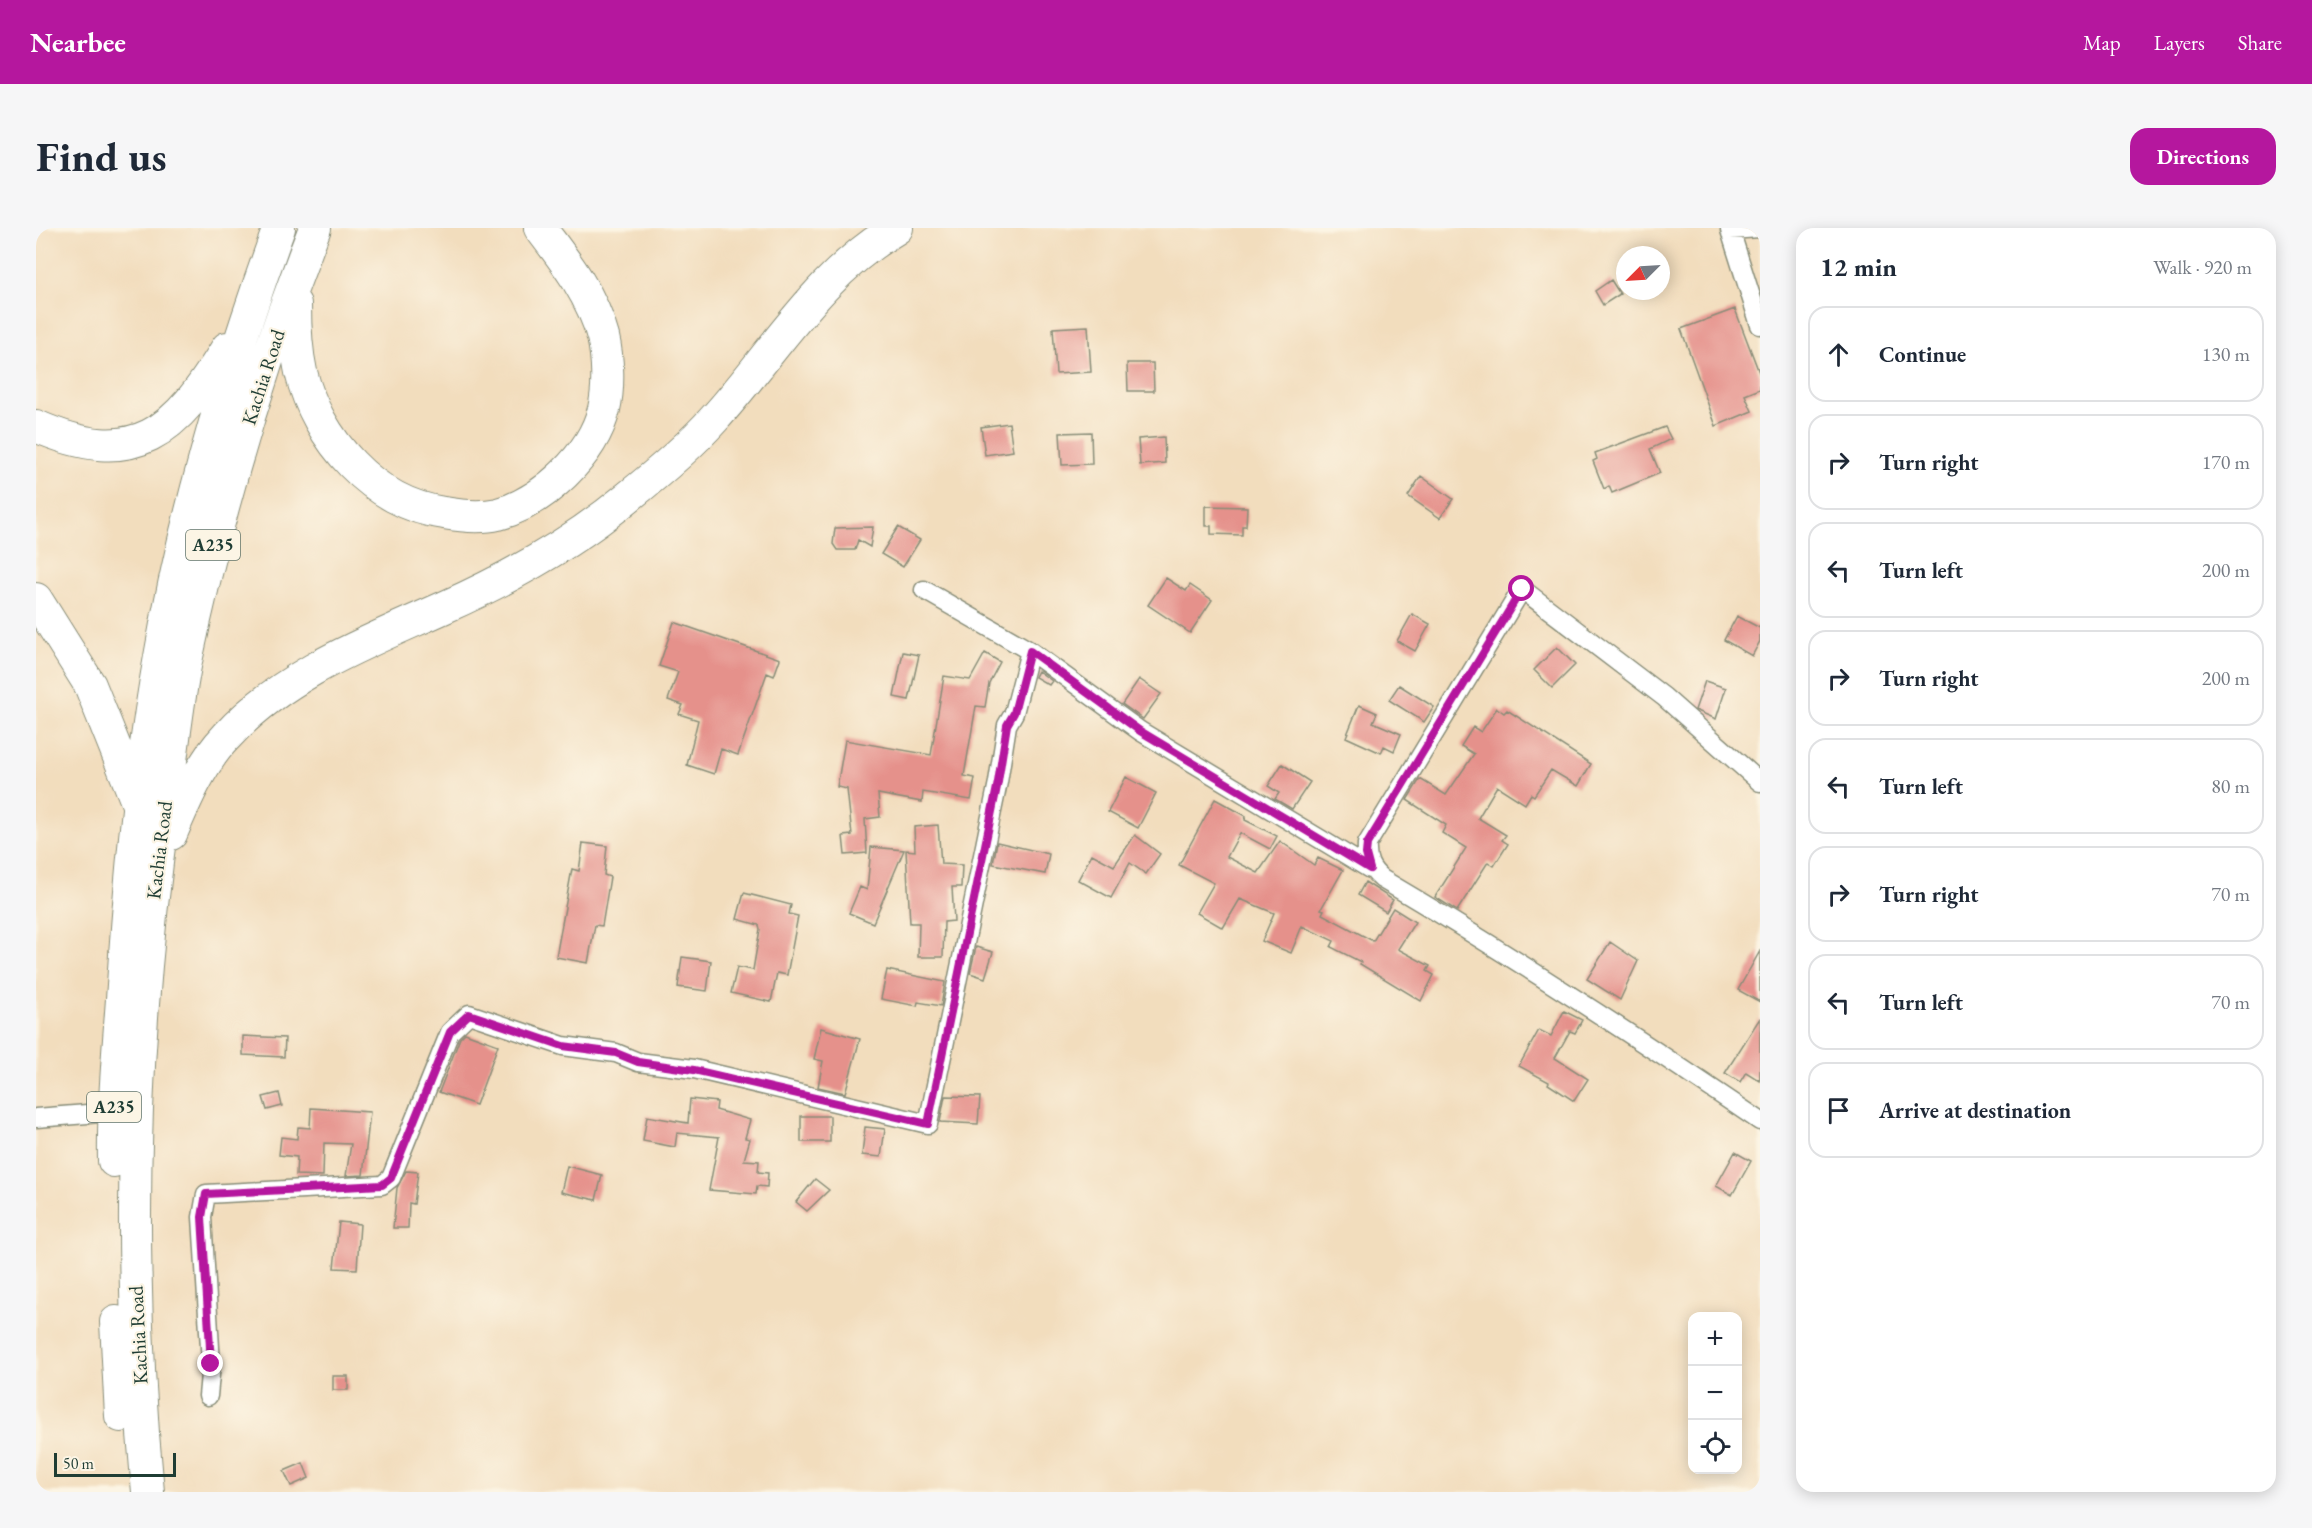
<!DOCTYPE html>
<html lang="en">
<head>
<meta charset="utf-8">
<style>
  :root { --surface:#fff; --page:#f6f6f7; --text:#1f2937; --muted:#747a83; --line:#e0e1e3; --accent:#b5179e }
  body { margin:0; font-family:"EB Garamond",serif; background:var(--page); color:var(--text) }
  .controls { position:absolute; right:18px; bottom:18px; display:grid; overflow:hidden; border-radius:12px; box-shadow:0 3px 15px #0003 }
  .controls button { width:54px; height:54px; display:grid; place-items:center; padding:0; border:0; border-bottom:2px solid var(--line); background:var(--surface); color:var(--text); font:30px sans-serif }
  .compass { position:absolute; left:1580px; top:18px; width:54px; height:54px; border-radius:50%; background:var(--surface); box-shadow:0 3px 15px #0003; rotate:246deg }
  .scale { position:absolute; left:18px; bottom:15px; width:122px; box-sizing:border-box; padding-left:6px; border:3px solid #1f3d34; border-top:0; font-size:16px; line-height:21px; white-space:nowrap; color:#1f3d34; -webkit-text-stroke:4px #fcf5e5; paint-order:stroke }
  .stop { position:absolute; width:18px; height:18px; margin:-14px; border:4px solid #b5179e; border-radius:50%; background:#fff }
  .stop.end { background:#b5179e; border-color:#fff; box-shadow:0 2px 6px #0008 }
  .list { margin:0; padding:0; list-style:none }
  h2 { display:flex; justify-content:space-between; align-items:center; height:78px; margin:0; padding:0 24px; font-size:26px }
  h2 small { font-size:20px; font-weight:400; color:var(--muted) }
  .list li { display:grid; grid-template-columns:39px 1fr auto; gap:18px; align-items:center; box-sizing:border-box; height:96px; margin:0 12px 12px; padding:0 12px; border:2px solid var(--line); border-radius:18px }
  .list b { display:block; font-size:22px; white-space:nowrap }
  .list em { font-size:20px; font-style:normal; color:var(--muted) }
  .icon { flex:none; width:33px; height:33px; fill:none; stroke:currentColor; stroke-width:2; stroke-linecap:round; stroke-linejoin:round }
  .map { position:relative; flex:none; width:1724px; height:1264px; overflow:hidden; border-radius:18px }
  header { display:flex; align-items:center; gap:36px; box-sizing:border-box; height:84px; padding:0 30px; background:var(--accent); color:#fff }
  header strong { font-size:28px }
  nav { display:flex; gap:33px; margin-inline-start:auto; font-size:21px }
  .intro { display:flex; align-items:center; justify-content:space-between; box-sizing:border-box; height:144px; padding:0 36px }
  h1 { margin:0; font-size:42px }
  .button { padding:15px 27px; border-radius:18px; background:var(--accent); color:#fff; font-size:21px; font-weight:700 }
  main { display:flex; gap:36px; padding:0 36px }
  aside { flex:1; background:var(--surface); border-radius:18px; box-shadow:0 3px 15px #0003 }
  .map>svg:first-child { display:block }
</style>
</head>
<body>
<header>
<strong>Nearbee</strong>
<nav><a>Map</a><a>Layers</a><a>Share</a></nav>
</header>
<div class="intro"><h1>Find us</h1><a class="button">Directions</a></div>
<main>
<div class="map">
<svg width="1724" height="1264" viewBox="0 0 1724 1264">
  <rect width="100%" height="100%" fill="#fcf5e5"/>
  <filter id="ink" filterUnits="userSpaceOnUse"><feTurbulence type="fractalNoise" baseFrequency=".0167" numOctaves="2"/><feDisplacementMap in="SourceGraphic" scale="12" xChannelSelector="R" yChannelSelector="G"/><feConvolveMatrix kernelMatrix="1 2 1 2 8 2 1 2 1" color-interpolation-filters="sRGB"/></filter>
  <filter id="wash" filterUnits="userSpaceOnUse"><feTurbulence type="fractalNoise" baseFrequency=".008" numOctaves="4" result="noise"/><feDisplacementMap in="SourceGraphic" scale="24" xChannelSelector="R" yChannelSelector="G"/><feGaussianBlur stdDeviation="1.35" result="paint"/><feColorMatrix in="noise" values="0 0 0 0 0 0 0 0 0 0 0 0 0 0 0 0 0 1.4 0 .05"/><feComposite in="paint" operator="in"/></filter>
  <g filter="url(#wash)">
    <rect width="100%" height="100%" fill="#f2ddbd"/>
    <g id="blocks">
      <!-- building -->
      <path fill="#e5918b" d="M1575 52 1584 66 1567 77 1559 63Z
        M1699 81 1724 147V161L1709 167 1716 183 1680 198 1645 101Z
        M1052 98 1055 144 1020 146 1017 100Z
        M1091 135H1117L1118 163H1092Z
        M973 195 977 223 949 227 945 199Z
        M1629 199 1635 211 1614 221 1624 245 1576 265 1573 258 1568 261 1557 233 1561 231 1559 225Z
        M1055 204 1056 236 1026 237 1024 205Z
        M1128 209 1129 235 1104 237 1102 211Z
        M1385 248 1417 271 1404 290 1372 268Z
        M1170 278 1211 279 1210 298H1206V307L1175 306V298H1170Z
        M837 299 834 319 822 312 819 322H801L797 316 799 300Z
        M862 299 884 312 867 339 845 326Z
        M1130 350 1150 363 1154 357 1176 372 1154 405 1112 377Z
        M1376 386 1394 396 1379 423 1361 413Z
        M1701 388 1724 400V413L1716 428 1688 412Z
        M638 394 744 431 738 448 731 445 702 527 685 521 678 546 651 537 662 492 643 486 647 477 632 472 642 444 623 438Z
        M1521 419 1539 437 1516 460 1498 442Z
        M867 424 883 427 873 472 858 469Z
        M949 425 964 434 953 455 949 479 940 478 928 548 939 550 935 572 887 564 886 574 842 566 844 589 829 591 831 625 809 627 807 608 816 607 811 561 801 559 809 512 895 527 908 448 934 452Z
        M1002 443 1016 453 1013 457 999 449Z
        M1103 451 1125 466 1107 491 1086 476Z
        M1669 453 1690 460 1680 491 1659 482Z
        M1363 457 1398 479 1388 494 1353 472Z
        M1323 477 1341 485 1337 494 1365 506 1358 523 1348 518 1345 525 1310 509Z
        M1461 480 1468 485 1471 482 1555 536 1542 558 1515 542 1498 568 1495 566 1489 576 1461 558 1442 590 1470 607 1466 612 1472 616 1458 638 1452 634 1421 683 1399 669 1430 620 1406 605 1410 597 1371 572 1384 551 1410 567 1438 526 1425 518 1437 499 1445 504Z
        M1246 536 1274 554 1256 581 1239 571 1243 565 1232 558Z
        M1090 549 1120 565 1102 600 1072 584Z
        M1179 571 1210 588 1209 592 1241 608 1234 621 1204 605 1191 629 1222 645 1244 613 1278 637 1282 630 1307 642 1285 681 1288 682 1286 686 1337 713 1357 680 1379 694 1362 721 1394 738 1391 743 1398 747 1385 773 1324 736 1325 734 1295 719 1298 713 1266 698 1255 725 1226 713 1238 685 1204 671 1187 700 1161 685 1178 655 1143 637Z
        M902 597 905 636 926 637 925 659H916L918 693 908 694 907 729H882L883 695H874L870 622 879 623 878 599Z
        M1099 607 1124 626 1110 646 1094 635 1075 670 1042 652 1056 626 1078 638Z
        M961 614 1013 626 1009 646 957 636Z
        M547 615 571 618 568 647 574 649 566 698 559 697 552 735 520 729 536 641 543 643Z
        M835 619 868 622 837 695 813 685 824 659 831 662Z
        M1329 654 1357 672 1350 684 1322 667Z
        M708 665 755 677 753 686 762 688 751 747 741 745 735 774 695 765 701 739 717 742 724 701 723 697 701 691Z
        M1574 714 1602 733 1584 772 1551 751Z
        M940 719 957 724 949 750 934 745Z
        M1724 723V774L1702 762Z
        M646 729 675 733 671 763 642 759Z
        M851 742 909 754 905 778 882 774 881 778 845 771Z
        M1528 783 1546 792 1539 805 1534 803 1519 830 1552 851 1538 873 1512 856 1513 854 1483 838 1503 802 1515 808Z
        M1724 790V853L1710 844 1704 854 1689 845Z
        M785 800 824 811 809 865 782 859 787 833 778 831Z
        M429 805 462 817 440 877 403 864 424 810Z
        M207 808 249 810 248 829 207 827Z
        M243 865 246 878 231 882 227 869Z
        M909 868 944 869 942 896 904 894Z
        M654 871 681 874 680 882 714 892 709 910 714 911 708 932 723 933 722 944 732 945 731 959 721 958 720 966 673 962 683 909 641 905 639 919 607 913 611 888 652 895Z
        M275 880 334 884 327 947 310 948 315 916 288 915 287 948 260 947 261 929 243 927 245 909 261 911 262 899 274 900Z
        M765 888H794V914H765Z
        M829 899 849 901 845 929 826 927Z
        M1699 924 1715 933 1696 967 1680 958Z
        M531 938 566 947 560 972 525 964Z
        M370 943 382 944 378 976 373 975 372 1000H357L361 960Z
        M779 951 793 962 771 983 760 974Z
        M303 994 324 996 321 1041 298 1040Z
        M297 1148H312V1162H297Z
        M267 1235 273 1250 255 1258 248 1243Z"/>
    </g>
  </g>
  <g filter="url(#ink)">
    <use href="#blocks" fill-opacity="0" stroke="#888d78" stroke-width="1.5"/>
    <g fill="none" stroke-linecap="round" stroke-linejoin="round">
      <defs>
        <path id="minor" d="M1724 0 1694 2 1724 97
          M888 362 994 423 1104 503 1334 641
          M1724 554 1628 469 1486 361 1331 616C1330 632 1334 641 1346 651 1475 727 1600 809 1724 893
          M0 890 77 884
          M172 1168 175 1136 166 989 170 966 346 957 355 950 414 804 433 786 527 818 580 825 602 834 658 841 892 896 962 554 971 497 978 485 994 423"/>
        <path id="trunk" d="M259 76C259 99 260 121 265 144 281 211 338 276 408 285 425 288 445 290 462 286 507 274 557 227 568 181 573 160 572 130 567 109 556 67 530 34 504 0
          M0 198C100 242 140 204 191 120
          M0 371 54 457 101 574
          M135 606C149 573 165 535 190 509 248 445 332 414 409 379 474 350 537 315 592 269 622 245 652 220 678 191 738 125 782 46 861 0
          M78 933C77 874 83 816 87 757 94 647 104 537 124 429 149 285 193 137 243 0
          M80 1094 85 1188
          M112 1264C90 1032 96 798 130 568 137 523 141 477 150 433 181 286 224 140 279 0"/>
      </defs>
      <!-- minor casing -->
      <use href="#minor" stroke="#888d78" stroke-width="21"/>
      <!-- trunk casing -->
      <use href="#trunk" stroke="#888d78" stroke-width="34"/>
      <!-- minor -->
      <use href="#minor" stroke="#fff" stroke-width="18"/>
      <!-- trunk -->
      <use href="#trunk" stroke="#fff" stroke-width="32"/>
    </g>
  </g>
  <g fill="none" stroke-linecap="round" stroke-linejoin="round" filter="url(#ink)">
    <!-- route -->
    <path stroke="#b5179e" stroke-width="8" d="M175 1136 166 989 170 966 346 957 355 950 414 804 433 786 527 818 580 825 602 834 658 842 892 896 962 554 971 497 978 485 994 423 1104 503 1334 641 1330 626 1331 616 1486 361"/>
  </g>
  <g text-anchor="middle" stroke-width="4.5" stroke-linejoin="round" paint-order="stroke">
    <!-- shield labels -->
    <g fill="#fcf5e5" stroke="#617469" stroke-width="1.5">
      <rect x="150" y="302" width="54" height="30" rx="4.5"/>
      <rect x="51" y="864" width="54" height="30" rx="4.5"/>
    </g>
    <g font-size="18" font-weight="bold" fill="#1f3d34">
      <text x="177" y="323">A235</text>
      <text x="78" y="885">A235</text>
    </g>
    <!-- street labels -->
    <g font-size="20" fill="#1f3d34" stroke="#fcf5e5">
      <text transform="translate(227 149) rotate(-72)" y="7">Kachia Road</text>
      <text transform="translate(123 622) rotate(-83)" y="7">Kachia Road</text>
      <text transform="translate(102 1107) rotate(-93)" y="7">Kachia Road</text>
    </g>
  </g>
</svg>
<div class="controls">
<button>+</button>
<button>−</button>
<button><svg class="icon" aria-label="locate" viewBox="0 0 24 24"><circle cx="12" cy="12" r="6"/><path d="M12 2v4M12 18v4M2 12h4M18 12h4"/></svg></button>
</div>
<svg class="compass" viewBox="-18 -18 36 36"><path d="M0-13l5 13h-10z" fill="#e53935"/><path d="M0 13l5-13h-10z" fill="#747a83"/></svg>
<div class="scale">50 m</div>
<div class="stop" style="left:1486px;top:361px"></div>
<div class="stop end" style="left:175px;top:1136px"></div>
</div>
<aside>
<h2>12 min<small>Walk · 920 m</small></h2>
<ul class="list">
<li><svg class="icon" aria-label="ahead" viewBox="0 0 24 24"><path d="M12 20V5M6 11l6-6 6 6"/></svg><div><b>Continue</b></div><em>130 m</em></li>
<li><svg class="icon" aria-label="right" viewBox="0 0 24 24"><path d="M7 20v-9h11M14 6l5 5-5 5"/></svg><div><b>Turn right</b></div><em>170 m</em></li>
<li><svg class="icon" aria-label="left" viewBox="0 0 24 24"><path d="M17 20v-9H6M10 6l-5 5 5 5"/></svg><div><b>Turn left</b></div><em>200 m</em></li>
<li><svg class="icon" aria-label="right" viewBox="0 0 24 24"><path d="M7 20v-9h11M14 6l5 5-5 5"/></svg><div><b>Turn right</b></div><em>200 m</em></li>
<li><svg class="icon" aria-label="left" viewBox="0 0 24 24"><path d="M17 20v-9H6M10 6l-5 5 5 5"/></svg><div><b>Turn left</b></div><em>80 m</em></li>
<li><svg class="icon" aria-label="right" viewBox="0 0 24 24"><path d="M7 20v-9h11M14 6l5 5-5 5"/></svg><div><b>Turn right</b></div><em>70 m</em></li>
<li><svg class="icon" aria-label="left" viewBox="0 0 24 24"><path d="M17 20v-9H6M10 6l-5 5 5 5"/></svg><div><b>Turn left</b></div><em>70 m</em></li>
<li><svg class="icon" aria-label="arrive" viewBox="0 0 24 24"><path d="M6 21V4h12l-3 4 3 4H6"/></svg><div><b>Arrive at destination</b></div></li>
</ul>
</aside>
</main>
</body>
</html>
